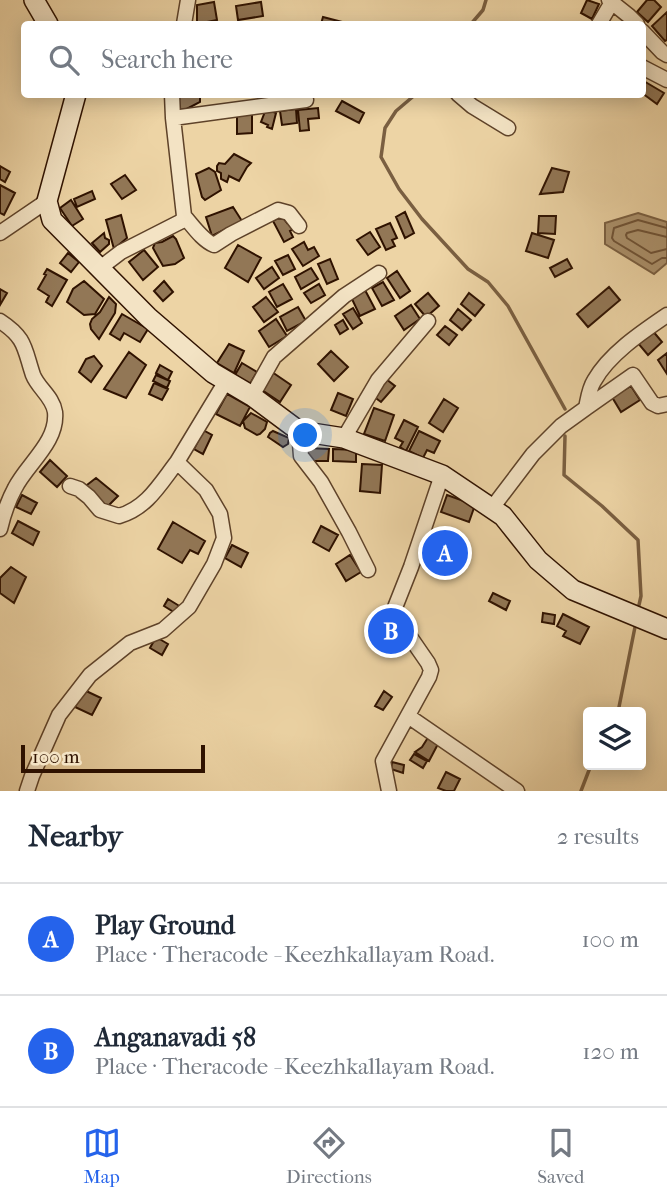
<!DOCTYPE html>
<html lang="en">
<head>
<meta charset="utf-8">
<style>
  :root { --surface:#fff; --page:#f6f6f7; --text:#1f2937; --muted:#747a83; --line:#e0e1e3; --accent:#2563eb }
  body { margin:0; font-family:"IM FELL French Canon",serif; background:var(--page); color:var(--text) }
  .controls { position:absolute; right:21px; bottom:21px; display:grid; overflow:hidden; border-radius:7px; box-shadow:0 4px 18px #0003 }
  .controls button { width:63px; height:63px; display:grid; place-items:center; padding:0; border:0; border-bottom:2px solid var(--line); background:var(--surface); color:var(--text); font:35px sans-serif }
  .scale { position:absolute; left:21px; bottom:18px; width:184px; box-sizing:border-box; padding-left:7px; border:4px solid #2f1200; border-top:0; font-size:19px; line-height:24px; white-space:nowrap; color:#2f1200; -webkit-text-stroke:5px #f3e3c4; paint-order:stroke }
  .you { position:absolute; left:306px; top:436px; width:24px; height:24px; margin:-18px; border:5px solid #fff; border-radius:50%; background:#1a73e8; box-shadow:0 0 0 10px #1a73e833 }
  .badge { display:grid; place-items:center; width:46px; height:46px; border-radius:50%; background:var(--accent); color:#fff; font-size:23px; font-weight:700 }
  .pin { position:absolute; translate:-50% -50%; border:4px solid #fff; box-shadow:0 2px 7px #0006 }
  .list { margin:0; padding:0; list-style:none }
  h2 { display:flex; justify-content:space-between; align-items:center; height:91px; margin:0; padding:0 28px; font-size:30px }
  h2 small { font-size:23px; font-weight:400; color:var(--muted) }
  .list li { display:grid; grid-template-columns:46px 1fr auto; gap:21px; align-items:center; box-sizing:border-box; height:112px; padding:0 28px; border-top:2px solid var(--line) }
  .list b { display:block; font-size:26px; white-space:nowrap }
  .list p { margin:0; font-size:23px; white-space:nowrap; color:var(--muted) }
  .list em { font-size:23px; font-style:normal; color:var(--muted) }
  .icon { flex:none; width:38px; height:38px; fill:none; stroke:currentColor; stroke-width:2; stroke-linecap:round; stroke-linejoin:round }
  .map { position:relative; flex:none; width:667px; height:791px; overflow:hidden }
  .search { position:absolute; background:var(--surface); box-shadow:0 4px 18px #0003; left:21px; right:21px; top:21px; height:77px; display:flex; align-items:center; gap:18px; box-sizing:border-box; padding:0 24px; border-radius:7px; color:var(--muted); font-size:26px }
  .sheet { height:315px; background:var(--surface) }
  nav { display:flex; justify-content:space-around; align-items:center; box-sizing:border-box; height:98px; border-top:2px solid var(--line); background:var(--surface); font-size:19px; color:var(--muted) }
  nav a { display:grid; justify-items:center; gap:4px }
  nav .on { color:var(--accent) }
  .map>svg:first-child { display:block }
</style>
</head>
<body>
<div class="map">
<svg width="667" height="791" viewBox="0 0 667 791">
  <rect width="100%" height="100%" fill="#edd4a5"/>
  <filter id="stains"><feTurbulence type="fractalNoise" baseFrequency=".00286" numOctaves="4"/><feColorMatrix values="0 0 0 0 .2 0 0 0 0 .09 0 0 0 0 .02 0 0 0 .5 -.17"/></filter>
  <radialGradient id="worn" r=".72"><stop offset=".6" stop-color="#630" stop-opacity="0"/><stop offset="1" stop-color="#630" stop-opacity=".3"/></radialGradient>
  <!-- water -->
  <path fill="#ac926d" stroke="#7a5f41" stroke-width="2" d="M638 213 667 222V263L654 274 605 244V223Z"/>
  <g fill="none" stroke-linecap="round" stroke-linejoin="round">
    <!-- shore -->
    <path stroke="#6e5236" stroke-width="2" d="M667 228 638 220 614 228 612 238 614 241 652 264 662 258H667
      M667 237 638 230 627 233 626 235 627 238 651 253 667 249"/>
    <!-- stream -->
    <path stroke="#7a5f41" stroke-width="3.5" d="M471 24 483 10 486 0
      M416 94 396 111 385 128 381 157 399 189 422 219 468 269 488 282 508 306 565 409
      M565 436 564 475 602 506 638 540 641 596 639 605
      M618 712 635 627
      M581 791 591 765"/>
  </g>
  <!-- building -->
  <path fill="#927756" stroke="#2f1200" stroke-width="2" d="M587 0 599 4 592 19 581 13Z
    M647 0H654L661 7 648 22 637 12Z
    M214 2 217 20 197 24V5Z
    M261 2 263 16 238 20 236 6Z
    M667 12V40L665 41 652 26Z
    M323 17 342 22 341 24H321Z
    M642 80 664 93 657 104 642 93Z
    M179 94H200V102L179 113Z
    M259 94H282V99L259 101Z
    M342 101 364 113 359 123 336 111Z
    M318 108 319 118 308 119 309 130 300 131 298 110Z
    M266 109 276 113 272 129 267 127 268 125 261 122Z
    M296 109 297 123 282 125 280 111Z
    M252 114V133L237 134V115Z
    M234 154 251 163 247 167 239 181 229 176 227 182 221 179V173L217 171V166L219 163 225 164Z
    M0 166 10 172 5 182 0 179Z
    M209 168 215 172 221 190 205 200 202 197 196 174Z
    M552 168 569 172 563 192 540 194Z
    M125 175 136 190 122 199 111 184Z
    M0 185 15 193 4 215 0 213Z
    M92 191 95 199 77 207 74 199Z
    M71 200 83 219 72 226 60 208Z
    M233 207 242 221 212 236 206 217Z
    M405 212 414 233 405 238 396 217Z
    M121 215 127 238 114 249 106 220Z
    M282 216 287 223 292 220 296 228 290 231 293 237 284 242 273 221Z
    M539 216H556L555 234 538 233Z
    M390 223 397 238 392 240 395 246 386 250 376 229Z
    M370 232 380 247 368 255 357 240Z
    M104 233 105 238 109 240V244L100 252 92 243Z
    M532 233 554 240 548 258 526 251Z
    M173 236 176 239 184 258 175 264 163 266 153 248 155 243 162 242Z
    M304 242 308 250 314 247 319 256 303 266 292 249Z
    M238 245 261 258 248 282 225 268Z
    M144 250 158 267 143 280 129 262Z
    M68 253 79 262 71 272 60 263Z
    M288 255 295 269 283 275 275 261Z
    M330 259 338 279 327 284 318 264Z
    M567 259 572 268 555 277 550 268Z
    M272 267 279 278 264 289 256 278Z
    M311 268 318 279 301 289 295 277Z
    M47 269 67 280 52 306 46 302 49 296 38 289 46 275 44 274Z
    M397 271 410 291 400 298 387 278Z
    M84 281 104 299 95 314 84 315 67 302 73 289Z
    M164 281 173 292 163 301 154 291Z
    M383 282 394 300 382 306 372 288Z
    M283 284 292 299 277 307 269 292Z
    M319 284 325 295 311 303 304 293Z
    M609 287 620 300 588 327 577 314Z
    M0 289 7 293 0 305Z
    M365 290 375 309 360 316 351 297Z
    M428 293 439 306 426 317 415 304Z
    M469 293 484 305 475 316 461 304Z
    M109 297 116 304 115 313 99 339 91 329 90 324 92 319 100 312Z
    M266 297 278 312 264 322 253 307Z
    M411 305 420 319 404 330 395 316Z
    M298 307 306 321 287 331 280 317Z
    M353 308 362 323 353 329 343 314Z
    M458 309 471 320 462 330 450 320Z
    M122 314 148 329 140 342 124 333 120 340 110 334Z
    M276 319 287 336 269 347 259 331Z
    M343 320 348 329 340 334 335 325Z
    M445 326 457 335 449 345 437 335Z
    M652 330 662 342 648 355 637 342Z
    M229 344 244 351 234 373 217 363Z
    M331 351 348 367 334 381 318 364Z
    M129 352 146 365 126 398 104 389Z
    M667 353V374L658 360Z
    M94 356 102 366 91 382 79 372 86 359Z
    M242 363 257 372 250 384 235 375Z
    M160 365 172 372 168 380 156 373Z
    M272 372 291 385 280 402 262 390Z
    M156 375 170 381 167 388 153 381Z
    M386 379 395 386 381 402 373 396Z
    M154 383 168 389 162 400 149 394Z
    M631 386 640 400 621 412 612 397Z
    M338 393 353 399 346 416 331 410Z
    M227 394 250 407 240 426 216 414Z
    M444 399 458 408 443 432 429 423Z
    M374 408 394 415 385 441 364 434Z
    M251 413 267 422 265 429 260 434 257 435 245 428 243 421Z
    M404 420 418 427 406 451 400 447 403 442 395 438Z
    M203 430 212 435 203 454 194 449Z
    M273 431 289 438 288 444 283 447 268 437 270 433Z
    M419 431 440 441 434 453 427 450 423 458 409 451Z
    M307 448 329 449 328 461H307Z
    M333 449 356 450V462L333 461Z
    M50 460 67 476 57 487 40 472Z
    M362 464 382 465 380 493 360 491Z
    M96 478 118 496 104 510 83 488Z
    M22 495 37 503 31 514 16 507Z
    M447 495 475 505 469 522 441 512Z
    M18 521 39 532 33 545 12 533Z
    M173 522 205 541 198 554 190 550 182 563 158 549Z
    M321 526 338 535 329 551 313 542Z
    M439 530 467 542 451 577 423 565Z
    M232 545 248 553 241 567 225 558Z
    M350 555 361 572 346 581 336 564Z
    M11 567 26 577 14 603 0 593V578Z
    M493 593 510 601 506 610 489 601Z
    M168 599 181 607 177 614 164 606Z
    M543 613 555 615 554 624 542 622Z
    M563 614 589 627 580 644 563 636 566 631 557 626Z
    M389 625 397 629 393 636 385 632Z
    M156 637 168 644 162 655 150 648Z
    M84 690 101 698 92 715 75 707Z
    M384 691 392 697 383 710 375 706Z
    M429 736 439 742 429 761 415 752 422 747Z
    M414 754 427 761 423 768 410 760Z
    M392 762 404 765 403 773 391 769Z
    M446 772 460 779 454 791H446L438 788Z"/>
  <g fill="none" stroke-linecap="round" stroke-linejoin="round">
    <defs>
      <path id="street" d="M609 0 629 16 637 24
        M184 24 188 0
        M599 24 612 2
        M642 31 662 52 667 55
        M642 67 667 80
        M458 94 472 106 508 128
        M173 118 306 100
        M184 216C193 226 202 240 214 245L231 234 278 210 289 213 299 226
        M0 233 47 201
        M100 268 121 252 176 224 182 221 184 216 173 118 172 94
        M0 321C26 338 24 348 33 375 38 388 53 397 55 412 58 442 27 464 15 488 8 501 3 516 0 529
        M252 396 274 357 344 296 379 273
        M586 408 633 375 652 403 658 406 667 404
        M299 431 301 456 321 482 349 532 368 570
        M344 438 378 380 428 321
        M70 486 79 489 89 497 100 510 119 516C147 508 160 484 177 462
        M492 508 533 454 561 426 586 408C588 399 589 389 594 381 609 354 642 332 667 315
        M408 716 517 791
        M27 791 32 776 59 715 90 675 130 643 163 630 189 607 214 564 224 538 220 514 206 490 177 462 226 381
        M389 791 383 761 429 677 431 670 428 663 397 618 394 610 411 567 442 475"/>
      <path id="secondary" d="M34 0 48 24
        M76 94 47 201 52 220 148 317 213 373 252 396 299 431 344 438 442 475 503 516 538 560 573 590 667 629"/>
    </defs>
    <!-- street casing -->
    <use href="#street" stroke="#5e4229" stroke-width="17"/>
    <!-- secondary casing -->
    <use href="#secondary" stroke="#2f1200" stroke-width="22"/>
    <!-- street -->
    <use href="#street" stroke="#f3e3c4" stroke-width="14"/>
    <!-- secondary -->
    <use href="#secondary" stroke="#f3e3c4" stroke-width="19"/>
  </g>
  <rect width="100%" height="100%" filter="url(#stains)"/>
  <rect width="100%" height="100%" fill="url(#worn)"/>
</svg>
<div class="controls">
<button><svg class="icon" aria-label="layers" viewBox="0 0 24 24"><path d="M12 4l9 5-9 5-9-5zM3 14l9 5 9-5"/></svg></button>
</div>
<div class="scale">100 m</div>
<div class="you"></div>
<div class="pin badge" style="left:445px;top:553px">A</div>
<div class="pin badge" style="left:391px;top:631px">B</div>
<div class="search"><svg class="icon" aria-label="search" viewBox="0 0 24 24"><circle cx="10" cy="10" r="6"/><path d="M15 15l6 6"/></svg>Search here</div>
</div>
<section class="sheet">
<h2>Nearby<small>2 results</small></h2>
<ul class="list">
<li><span class="badge">A</span><div><b>Play Ground</b><p>Place · Theracode - Keezhkallayam Road.</p></div><em>100 m</em></li>
<li><span class="badge">B</span><div><b>Anganavadi 58</b><p>Place · Theracode - Keezhkallayam Road.</p></div><em>120 m</em></li>
</ul>
</section>
<nav>
<a class="on"><svg class="icon" aria-label="map" viewBox="0 0 24 24"><path d="M3 6l6-2 6 2 6-2v14l-6 2-6-2-6 2zM9 4v14M15 6v14"/></svg>Map</a>
<a><svg class="icon" aria-label="directions" viewBox="0 0 24 24"><path d="M12 3l9 9-9 9-9-9zM9 14v-3h6M13 9l2 2-2 2"/></svg>Directions</a>
<a><svg class="icon" aria-label="saved" viewBox="0 0 24 24"><path d="M7 4h10v16l-5-4-5 4z"/></svg>Saved</a>
</nav>
</body>
</html>
